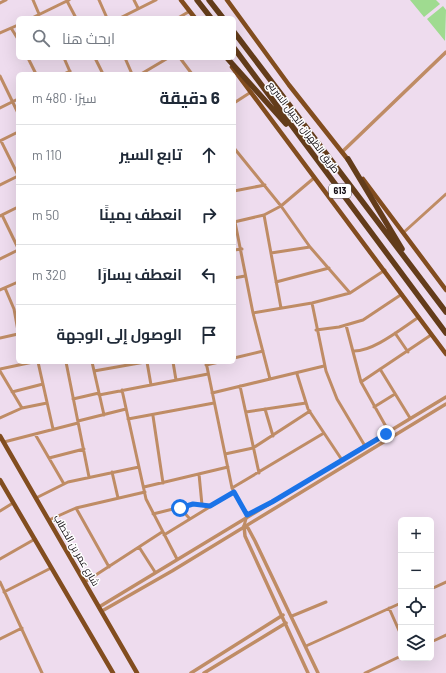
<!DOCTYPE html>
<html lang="ar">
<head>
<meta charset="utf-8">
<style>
  :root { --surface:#fff; --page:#f6f6f7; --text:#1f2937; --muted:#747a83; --line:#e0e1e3 }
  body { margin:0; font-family:Barlow,Cairo,sans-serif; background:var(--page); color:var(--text); direction:rtl }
  .controls { position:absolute; right:12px; bottom:12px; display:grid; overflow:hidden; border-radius:6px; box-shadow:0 4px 16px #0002 }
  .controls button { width:36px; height:36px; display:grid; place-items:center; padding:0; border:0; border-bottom:1px solid var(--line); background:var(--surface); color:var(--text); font:20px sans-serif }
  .stop { position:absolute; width:12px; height:12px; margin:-9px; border:3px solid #1a73e8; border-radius:50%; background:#fff }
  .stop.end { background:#1a73e8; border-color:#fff; box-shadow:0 1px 4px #0008 }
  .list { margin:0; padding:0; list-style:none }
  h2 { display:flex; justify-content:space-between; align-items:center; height:52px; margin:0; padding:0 16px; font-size:17px }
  h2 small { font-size:13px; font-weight:400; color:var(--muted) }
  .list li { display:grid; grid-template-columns:26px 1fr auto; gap:12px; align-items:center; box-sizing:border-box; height:60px; padding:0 16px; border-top:1px solid var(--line) }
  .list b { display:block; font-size:15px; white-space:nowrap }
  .list em { font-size:13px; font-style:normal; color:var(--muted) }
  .icon { flex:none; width:22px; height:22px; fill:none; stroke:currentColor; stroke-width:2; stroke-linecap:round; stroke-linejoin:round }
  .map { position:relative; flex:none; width:446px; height:673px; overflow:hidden; direction:ltr }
  .search { position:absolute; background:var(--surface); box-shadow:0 4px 16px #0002; left:16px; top:16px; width:220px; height:44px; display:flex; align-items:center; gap:10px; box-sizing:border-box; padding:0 14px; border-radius:6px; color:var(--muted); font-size:15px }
  .panel { position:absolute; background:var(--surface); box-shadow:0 4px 16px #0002; left:16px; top:72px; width:220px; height:292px; border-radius:6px; direction:rtl }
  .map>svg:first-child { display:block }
</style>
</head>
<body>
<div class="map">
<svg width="446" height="673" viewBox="0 0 446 673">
  <rect width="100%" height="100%" fill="#eedcee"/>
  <!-- pitch -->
  <path fill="#9fdb90" d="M410 0H436L440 4 424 17Z
    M443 6 446 10 445 41 427 19Z"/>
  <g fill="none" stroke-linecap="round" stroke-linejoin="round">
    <!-- minor -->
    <path stroke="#bf8c65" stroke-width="3" d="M33 0 39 14
      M99 0 107 18
      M134 0 138 8
      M67 1 76 18
      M0 3 6 0
      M32 18 69 0
      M120 18 156 0
      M178 18 190 11
      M11 28 18 39
      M0 33 18 25
      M28 58 36 74
      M64 58 71 74
      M95 58 103 74
      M125 58 132 74
      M180 58 192 74
      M64 74 70 71
      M141 74 168 58
      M0 76 18 113
      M234 103 251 92
      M0 108 18 99
      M0 141 18 132
      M1 141 18 175
      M234 148 281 206 310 247 350 293
      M0 185 18 176
      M234 191 265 185
      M2 215 18 248
      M264 215 281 308
      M0 216 18 207
      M234 222 264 215 281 206 314 178
      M235 222 253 313 270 379
      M403 233 446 194
      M234 250 242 249
      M271 253 310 247
      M0 259 18 250
      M234 278 245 276
      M276 282 329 268
      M5 288 14 309 18 331
      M0 290 18 282
      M312 303 326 371 337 399 365 446
      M253 313 312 303 350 293 385 270
      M346 325 361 382 389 432
      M316 330 339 327 363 320 402 294
      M395 333 408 352
      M0 338 18 334
      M353 351C373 352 402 328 419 317
      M234 358 263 351
      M38 362 53 429
      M66 362 89 477
      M92 362 104 415
      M147 362 151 385
      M173 362 176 380
      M206 362 232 488 247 515 244 526
      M206 365 219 362
      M0 369 33 362
      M380 369 410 418
      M0 371 22 408
      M94 371 145 362
      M297 374 308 409 342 460
      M361 382 431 335
      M240 386 259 473
      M122 390 146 499 177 559
      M12 392 43 384
      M212 393 324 366
      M99 395 208 374
      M73 399 99 393
      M374 407 395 394
      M265 409 273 436
      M246 412 306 403
      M153 416 163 483
      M0 418 22 408 47 403
      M128 419 214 403
      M78 421 126 409
      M35 434 64 484
      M4 442 78 423
      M225 454 253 448 310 411
      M49 458 84 449
      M112 472 118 498
      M199 474 202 505
      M144 487 228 467
      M232 488 324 433
      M36 498 68 482 139 467
      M76 508 109 567
      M180 508 190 519
      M0 511 13 503
      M153 514 193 504 210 506
      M49 520 76 508 145 492
      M164 535 234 492
      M139 547 155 572
      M0 559 35 539
      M0 582 42 673
      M85 582 162 532
      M431 589 446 582
      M4 592 51 568
      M389 608 401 635
      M292 616 326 602
      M0 639 22 628
      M431 642 446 635
      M306 646 401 603
      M365 673 401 656"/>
    <!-- tertiary -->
    <path stroke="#bf8c65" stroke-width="3.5" d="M342 152 446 52
      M244 526 248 528 255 541 318 673
      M244 526 245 536 308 673
      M99 607 446 397
      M102 611 172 571 446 404
      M191 673 283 615
      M204 673 286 623"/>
    <!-- primary -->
    <path stroke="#824d1f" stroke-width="4.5" d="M181 0 195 18
      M227 0 289 85 349 161
      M232 67 446 354
      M363 179 446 290
      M0 436 137 673
      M0 480 113 673"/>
    <!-- motorway -->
    <path stroke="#633c1a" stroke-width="5.5" d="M197 0 211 18
      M209 0 223 18
      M234 32 446 312
      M234 48 446 333
      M227 58 286 124
      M348 159 402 249"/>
  </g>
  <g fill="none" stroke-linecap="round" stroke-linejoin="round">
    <!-- route -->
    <path stroke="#1a73e8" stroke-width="5" d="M180 508 193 504 210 506 234 492 247 515 272 502 386 434"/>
  </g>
  <g text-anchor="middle" stroke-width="3" stroke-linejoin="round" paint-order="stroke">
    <!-- shield labels -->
    <rect fill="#fff" stroke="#595559" stroke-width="1" x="329" y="184" width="22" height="14" rx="3"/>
    <g font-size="9" font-weight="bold" fill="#120c12">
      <text x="340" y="194">613</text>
    </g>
    <!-- street labels -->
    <g font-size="10" fill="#120c12" stroke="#fff">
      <text transform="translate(304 127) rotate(53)" y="4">طريق الظهران الجبيل السريع</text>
      <text transform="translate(77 550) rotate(60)" y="4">شارع عمر بن الخطاب</text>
    </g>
  </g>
</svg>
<div class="controls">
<button>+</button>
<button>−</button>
<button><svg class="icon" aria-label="locate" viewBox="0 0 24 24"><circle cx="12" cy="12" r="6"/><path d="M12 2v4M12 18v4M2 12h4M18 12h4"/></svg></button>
<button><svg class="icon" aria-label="layers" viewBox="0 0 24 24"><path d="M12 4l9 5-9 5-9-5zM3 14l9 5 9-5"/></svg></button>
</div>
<div class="stop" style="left:180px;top:508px"></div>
<div class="stop end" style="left:386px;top:434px"></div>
<div class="search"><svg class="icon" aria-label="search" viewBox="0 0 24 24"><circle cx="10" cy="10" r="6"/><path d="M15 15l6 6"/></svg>ابحث هنا</div>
<section class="panel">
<h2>6 دقيقة<small>سيرًا · 480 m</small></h2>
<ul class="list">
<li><svg class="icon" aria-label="ahead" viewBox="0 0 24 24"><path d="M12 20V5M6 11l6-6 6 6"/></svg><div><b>تابع السير</b></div><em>110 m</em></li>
<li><svg class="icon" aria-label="right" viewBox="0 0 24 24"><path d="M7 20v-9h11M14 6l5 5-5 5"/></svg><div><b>انعطف يمينًا</b></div><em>50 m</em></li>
<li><svg class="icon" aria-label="left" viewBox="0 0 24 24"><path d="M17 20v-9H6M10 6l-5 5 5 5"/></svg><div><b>انعطف يسارًا</b></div><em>320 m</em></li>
<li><svg class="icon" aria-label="arrive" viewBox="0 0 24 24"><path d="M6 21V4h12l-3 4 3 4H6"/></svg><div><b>الوصول إلى الوجهة</b></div></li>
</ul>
</section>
</div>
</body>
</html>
